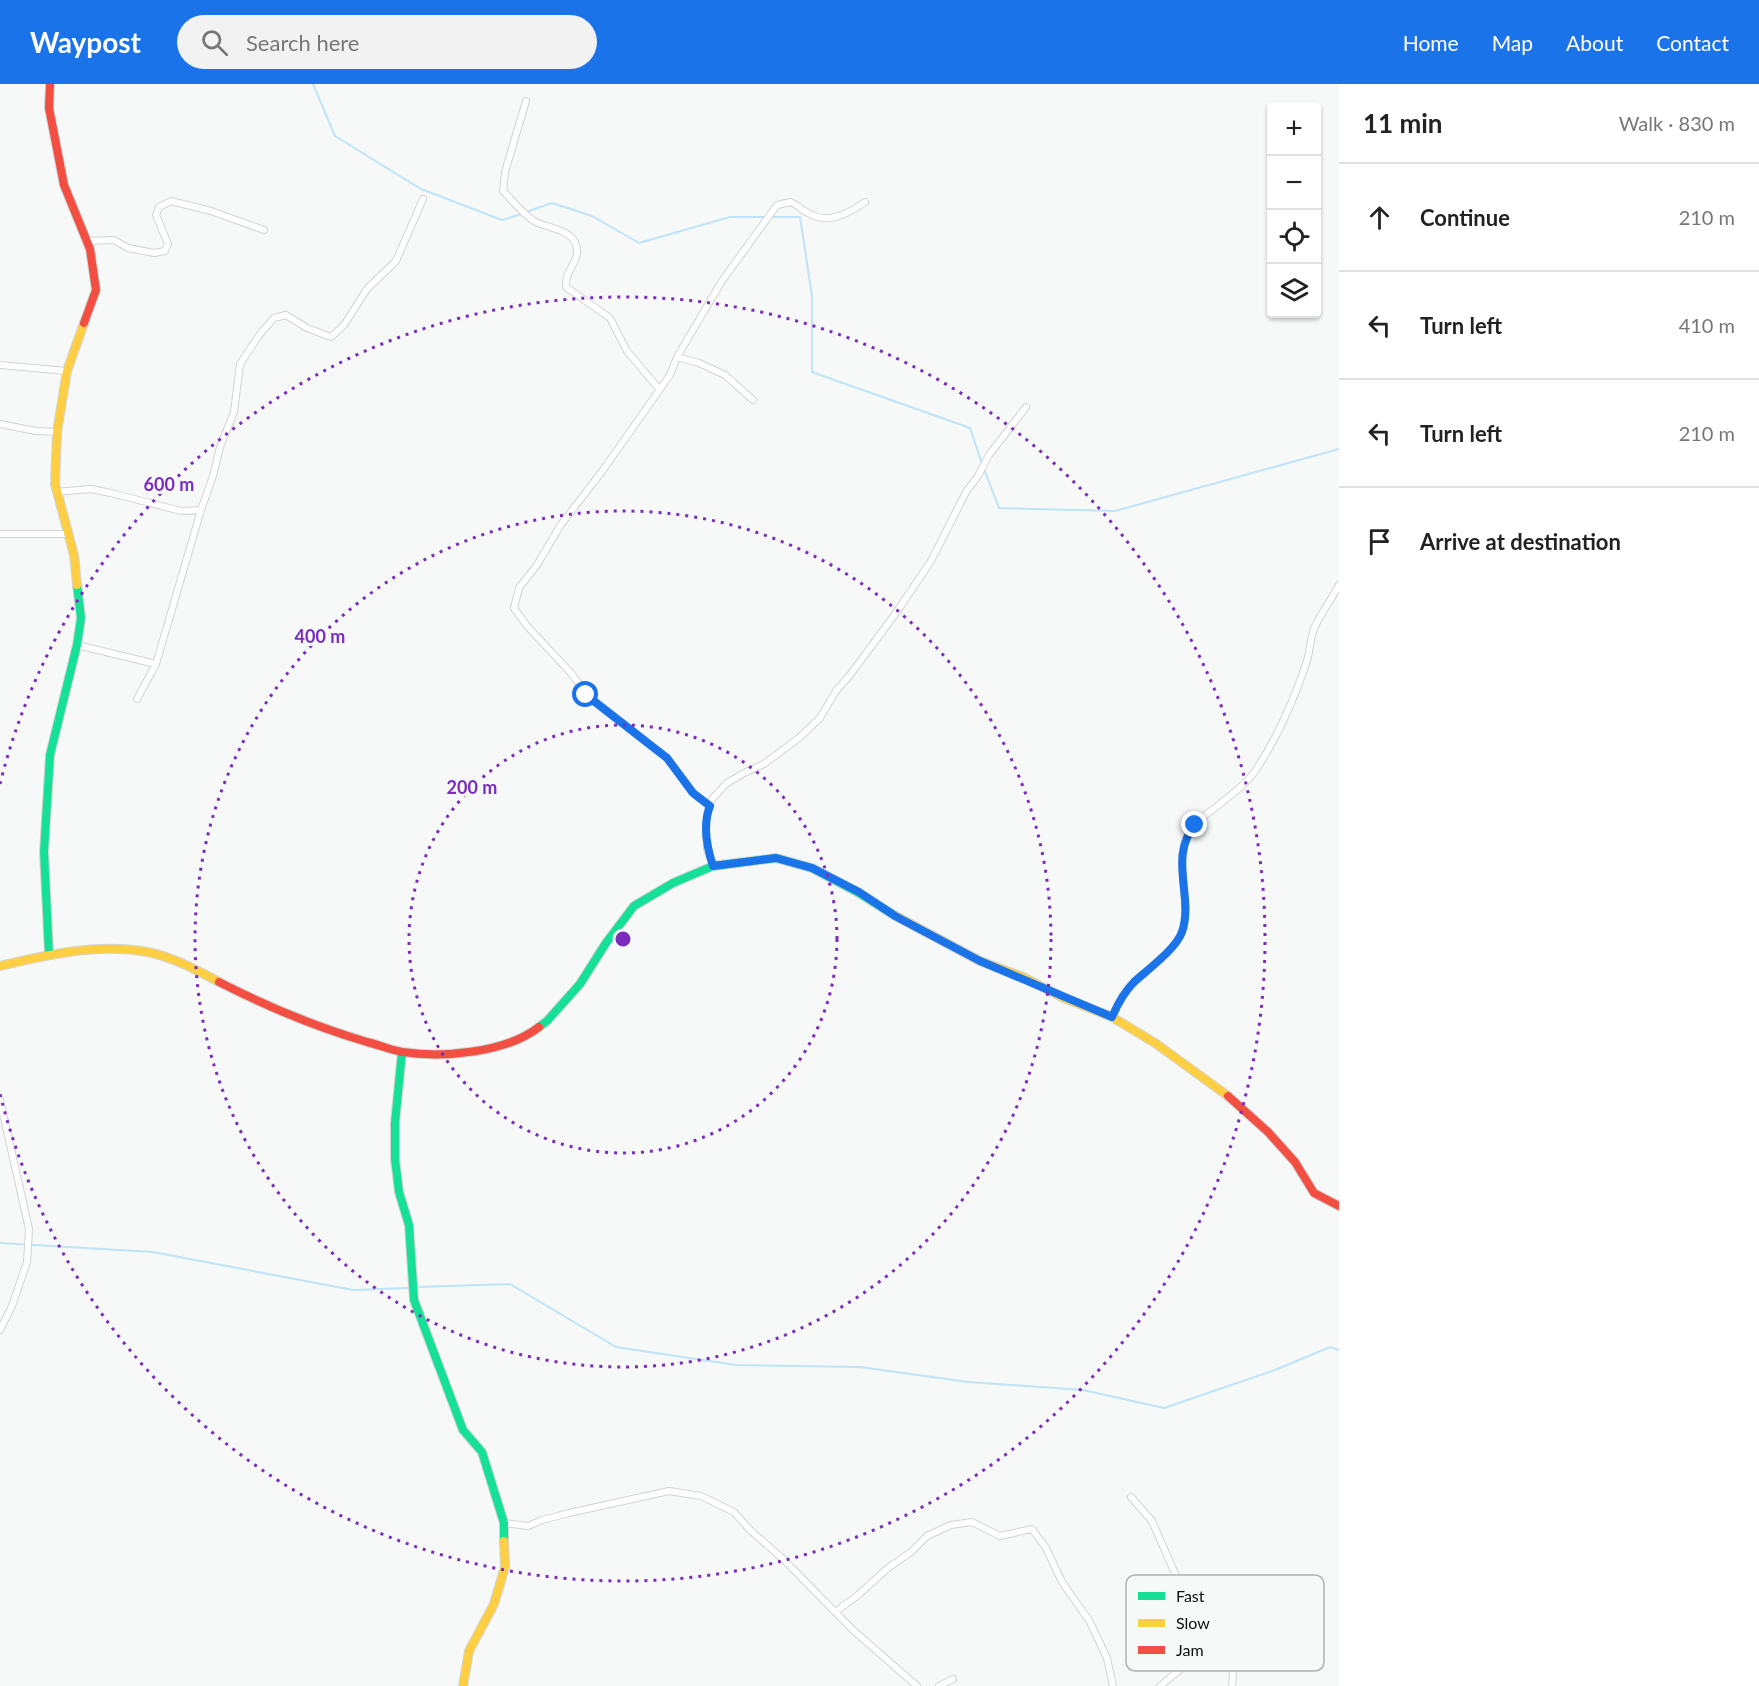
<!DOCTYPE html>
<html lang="en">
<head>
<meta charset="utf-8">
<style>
  :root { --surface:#fff; --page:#f2f2f2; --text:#222; --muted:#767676; --line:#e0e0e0; --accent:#1a73e8 }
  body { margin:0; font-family:Lato,sans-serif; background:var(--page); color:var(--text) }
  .controls { position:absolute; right:18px; top:18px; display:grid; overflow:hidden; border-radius:6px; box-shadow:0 2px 4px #0004 }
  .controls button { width:54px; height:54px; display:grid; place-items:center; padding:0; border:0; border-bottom:2px solid var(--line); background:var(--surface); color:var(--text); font:30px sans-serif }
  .stop { position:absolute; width:18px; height:18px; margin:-14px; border:4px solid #1a73e8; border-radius:50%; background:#fff }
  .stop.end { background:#1a73e8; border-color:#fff; box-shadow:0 2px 6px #0008 }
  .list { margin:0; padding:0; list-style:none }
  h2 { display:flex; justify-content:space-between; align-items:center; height:78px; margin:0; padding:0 24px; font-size:26px }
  h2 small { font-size:20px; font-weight:400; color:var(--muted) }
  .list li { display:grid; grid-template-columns:39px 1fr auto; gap:18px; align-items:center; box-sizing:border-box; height:108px; padding:0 24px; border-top:2px solid var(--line) }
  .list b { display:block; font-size:22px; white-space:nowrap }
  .list em { font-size:20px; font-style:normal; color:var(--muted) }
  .icon { flex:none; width:33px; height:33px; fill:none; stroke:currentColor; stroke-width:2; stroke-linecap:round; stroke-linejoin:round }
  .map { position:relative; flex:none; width:1339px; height:1602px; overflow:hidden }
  header { display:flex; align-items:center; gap:36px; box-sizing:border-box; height:84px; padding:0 30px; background:var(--accent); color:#fff }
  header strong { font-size:28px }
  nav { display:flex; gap:33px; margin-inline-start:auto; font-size:21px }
  .search { width:420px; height:54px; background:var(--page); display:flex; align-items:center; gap:15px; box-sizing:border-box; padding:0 21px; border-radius:33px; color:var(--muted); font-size:22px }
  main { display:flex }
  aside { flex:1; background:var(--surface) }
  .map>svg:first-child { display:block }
</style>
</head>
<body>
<header>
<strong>Waypost</strong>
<div class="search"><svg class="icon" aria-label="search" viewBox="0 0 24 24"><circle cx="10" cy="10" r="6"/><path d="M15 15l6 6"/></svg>Search here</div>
<nav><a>Home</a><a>Map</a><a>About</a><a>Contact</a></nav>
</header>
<main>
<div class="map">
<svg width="1339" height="1602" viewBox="0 0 1339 1602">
  <rect width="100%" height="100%" fill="#f6f9f8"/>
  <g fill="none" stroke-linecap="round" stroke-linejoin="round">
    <!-- stream -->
    <path stroke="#bfe3f8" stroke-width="2" d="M313 0 335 52 421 105 502 136 521 130
      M526 128 552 119 592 132 639 159 730 133H765
      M770 133H800L812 212V288L970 344 982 380
      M984 385 999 424 1115 427 1339 365
      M0 1159 153 1168 353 1206 410 1204
      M416 1203 510 1200 616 1263 736 1281 860 1283 968 1298 1083 1306 1164 1324 1275 1286 1330 1263 1339 1266"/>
    <defs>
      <path id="street" d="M526 17 505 88 503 107C512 116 523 130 534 137 548 145 578 145 577 168 577 180 565 186 566 203L610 234 627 267 659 305
        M86 157 114 156 128 164 154 169 165 167 168 160 156 131 159 123 171 117 211 127 264 146
        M677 273 670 291 603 386 560 442 537 481 519 504 514 524 527 542 571 589 587 611 667 674 693 709 709 722
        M0 281 67 287
        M753 316 725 291 699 279 677 273 722 197 777 121 791 118C798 122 805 128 812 131 830 140 851 128 865 118
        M0 340 36 347 57 348
        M56 408 91 405 111 409 181 427 201 426
        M0 450H68
        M77 561 156 580
        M137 615 156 580 201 426 213 392 220 363 234 328 240 280 260 250 274 234 286 231 307 244 331 253 344 241 367 205 396 177 423 115
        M713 782 707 765 706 746 707 729 712 715 727 699 746 688 764 680 799 654 820 634 836 607 850 591 896 529 931 477 966 408 978 392 989 371 1026 323
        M1112 933C1118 920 1124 909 1134 899 1148 885 1173 868 1181 850 1194 822 1173 784 1187 752 1195 733 1238 711 1253 690 1276 657 1293 618 1306 580 1310 568 1310 556 1314 545 1320 530 1332 515 1339 501
        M0 1016 29 1145 27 1178 12 1222 0 1246
        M1131 1413 1152 1437 1187 1517 1216 1564
        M504 1439 528 1442 542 1436 569 1429 669 1407 701 1412 734 1428 750 1446 783 1475 854 1547 917 1602
        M835 1528 857 1512 888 1484 911 1468 927 1452 951 1441 972 1438 1000 1452 1032 1445 1046 1464 1062 1498 1090 1538 1107 1574 1113 1602
        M939 1602 953 1595
        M1160 1602 1192 1576 1217 1563 1226 1567C1232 1579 1234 1588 1232 1601"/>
      <path id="fast" d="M49 870 44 768 50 671 77 561 81 534 77 501
        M539 943 547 937 580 900 606 859 634 822 673 799 713 782 776 774 812 784 859 809 894 831
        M402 968 395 1039V1075L399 1108 409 1141 414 1216 463 1346 482 1368 504 1439V1457"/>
      <path id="slow" d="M77 501 74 471 55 400 57 348 67 287 84 239
        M894 831 980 877 1023 893 1064 914 1112 933 1155 959 1228 1012
        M0 882C46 871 94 860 142 867 169 871 195 885 219 898
        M463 1602 469 1567 494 1520 505 1483 504 1457"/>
      <path id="jam" d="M50 0 49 24 64 101 90 165 96 206 84 239
        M219 898C266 922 316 943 367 958 379 961 391 966 402 968 442 974 506 969 539 943
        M1228 1012 1268 1048 1295 1078 1314 1109 1339 1122"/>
    </defs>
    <!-- street casing -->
    <use href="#street" stroke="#d2d4d3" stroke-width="8"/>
    <!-- fast casing -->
    <use href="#fast" stroke="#d2d4d3" stroke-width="10"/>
    <!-- slow casing -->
    <use href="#slow" stroke="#d2d4d3" stroke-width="10"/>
    <!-- jam casing -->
    <use href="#jam" stroke="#d2d4d3" stroke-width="10"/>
    <!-- street -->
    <use href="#street" stroke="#fefefe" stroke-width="6"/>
    <!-- fast -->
    <use href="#fast" stroke="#16e098" stroke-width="8"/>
    <!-- slow -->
    <use href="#slow" stroke="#ffcf43" stroke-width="8"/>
    <!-- jam -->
    <use href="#jam" stroke="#f24e42" stroke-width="8"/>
  </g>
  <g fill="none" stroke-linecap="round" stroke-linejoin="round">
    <!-- route -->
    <path stroke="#1a73e8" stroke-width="8" d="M586 611 667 674 693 709 710 722C702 742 707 764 713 782L776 774 812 784 859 808 895 832 980 877 1112 933C1118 919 1124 908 1134 898 1147 886 1176 865 1182 848 1194 813 1168 773 1195 741"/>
  </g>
  <!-- distance rings -->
  <g fill="none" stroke="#7b2cbf" stroke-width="3" stroke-dasharray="3 6">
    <circle cx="623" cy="855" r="214"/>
    <circle cx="623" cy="855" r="428"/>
    <path d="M0 700A642 642 0 1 1 0 1010"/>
  </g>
  <!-- legend -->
  <rect x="1126" y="1491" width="198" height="96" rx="9" fill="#f5faf9" stroke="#afb3b2" stroke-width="1.5"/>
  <rect x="1138" y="1508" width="27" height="8" fill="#16e098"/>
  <rect x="1138" y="1535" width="27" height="8" fill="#ffcf43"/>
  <rect x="1138" y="1562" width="27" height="8" fill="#f24e42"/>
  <g font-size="16" fill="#0c0e0e">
    <text x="1176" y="1518">Fast</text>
    <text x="1176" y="1545">Slow</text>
    <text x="1176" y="1572">Jam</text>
  </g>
  <circle cx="623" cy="855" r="9" fill="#7b2cbf" stroke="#f5faf9" stroke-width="3"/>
  <g font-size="18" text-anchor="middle" font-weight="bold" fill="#7b2cbf" stroke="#f5faf9" stroke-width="6" stroke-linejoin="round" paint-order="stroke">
    <text x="169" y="407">600 m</text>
    <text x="320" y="559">400 m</text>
    <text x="472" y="710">200 m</text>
  </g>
</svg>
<div class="controls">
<button>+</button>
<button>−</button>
<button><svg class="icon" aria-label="locate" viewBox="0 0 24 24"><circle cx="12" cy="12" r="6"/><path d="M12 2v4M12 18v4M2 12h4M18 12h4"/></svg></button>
<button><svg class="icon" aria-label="layers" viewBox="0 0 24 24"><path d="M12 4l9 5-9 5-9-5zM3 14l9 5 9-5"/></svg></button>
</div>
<div class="stop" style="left:586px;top:611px"></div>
<div class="stop end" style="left:1195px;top:741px"></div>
</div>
<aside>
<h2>11 min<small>Walk · 830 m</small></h2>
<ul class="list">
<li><svg class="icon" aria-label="ahead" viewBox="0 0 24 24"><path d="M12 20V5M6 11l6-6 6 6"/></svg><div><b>Continue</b></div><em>210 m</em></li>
<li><svg class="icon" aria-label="left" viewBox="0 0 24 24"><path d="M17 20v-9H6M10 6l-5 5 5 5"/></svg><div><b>Turn left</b></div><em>410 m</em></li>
<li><svg class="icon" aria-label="left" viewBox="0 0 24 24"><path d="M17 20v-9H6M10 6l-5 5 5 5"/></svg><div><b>Turn left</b></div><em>210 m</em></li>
<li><svg class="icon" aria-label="arrive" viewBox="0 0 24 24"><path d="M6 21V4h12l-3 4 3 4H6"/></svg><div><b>Arrive at destination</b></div></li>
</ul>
</aside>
</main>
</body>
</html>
